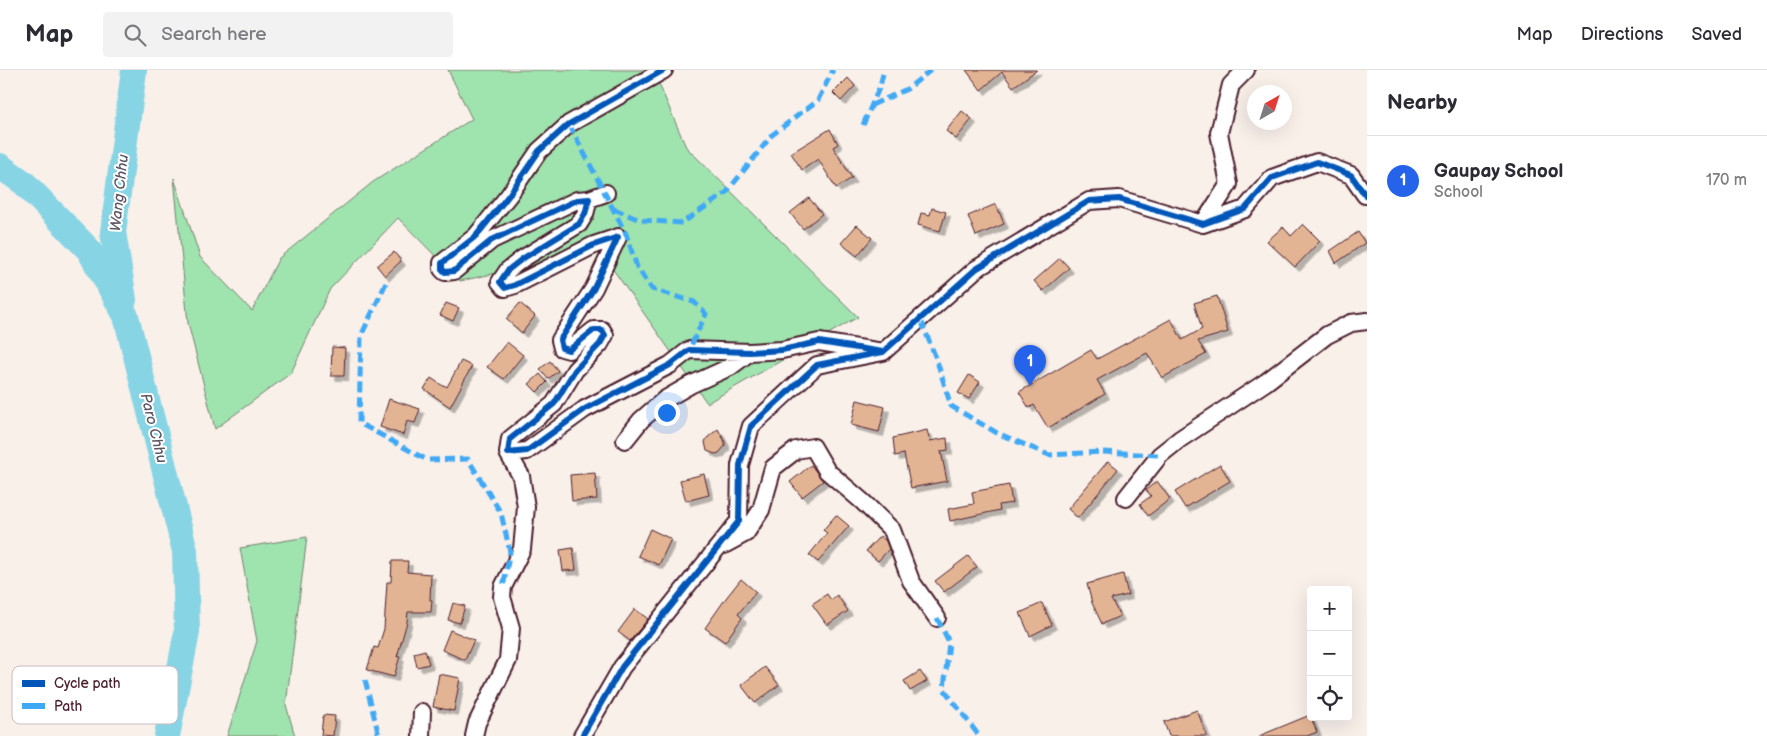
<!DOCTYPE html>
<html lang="en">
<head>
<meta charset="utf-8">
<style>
  :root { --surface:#fff; --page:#f2f2f3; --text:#2b2b33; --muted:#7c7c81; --line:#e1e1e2; --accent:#2563eb }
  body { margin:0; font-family:"Balsamiq Sans",sans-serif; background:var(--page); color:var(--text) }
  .controls { position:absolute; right:15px; bottom:15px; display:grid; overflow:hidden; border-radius:5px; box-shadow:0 5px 20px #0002 }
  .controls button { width:45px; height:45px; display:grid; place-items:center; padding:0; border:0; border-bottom:1px solid var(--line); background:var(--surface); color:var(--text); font:25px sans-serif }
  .compass { position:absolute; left:1247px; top:15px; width:45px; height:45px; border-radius:50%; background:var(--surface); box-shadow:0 5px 20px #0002; rotate:39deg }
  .you { position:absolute; left:666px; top:342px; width:18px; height:18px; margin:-12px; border:4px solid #fff; border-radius:50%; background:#1a73e8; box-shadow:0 0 0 8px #1a73e833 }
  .badge { display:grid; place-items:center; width:32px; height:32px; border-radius:50%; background:var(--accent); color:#fff; font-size:16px; font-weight:700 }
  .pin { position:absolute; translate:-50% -41px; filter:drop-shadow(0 1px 2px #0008) }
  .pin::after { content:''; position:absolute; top:26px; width:18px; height:15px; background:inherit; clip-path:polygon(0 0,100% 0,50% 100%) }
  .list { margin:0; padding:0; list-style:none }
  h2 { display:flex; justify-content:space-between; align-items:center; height:65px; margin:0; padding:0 20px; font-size:21px }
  h2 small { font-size:16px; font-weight:400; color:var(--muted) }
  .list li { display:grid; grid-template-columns:32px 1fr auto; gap:15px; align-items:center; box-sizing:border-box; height:90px; padding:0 20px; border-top:1px solid var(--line) }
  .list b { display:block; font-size:19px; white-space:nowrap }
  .list p { margin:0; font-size:16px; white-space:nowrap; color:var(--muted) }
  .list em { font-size:16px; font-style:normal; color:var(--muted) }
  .icon { flex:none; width:28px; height:28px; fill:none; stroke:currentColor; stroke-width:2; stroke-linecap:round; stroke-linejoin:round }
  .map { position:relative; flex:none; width:1367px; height:666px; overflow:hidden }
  header { display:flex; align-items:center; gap:30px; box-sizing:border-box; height:70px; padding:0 25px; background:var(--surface); border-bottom:1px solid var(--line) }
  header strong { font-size:24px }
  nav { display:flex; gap:28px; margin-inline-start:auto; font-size:18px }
  .search { width:350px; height:45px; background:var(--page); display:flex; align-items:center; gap:12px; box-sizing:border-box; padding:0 18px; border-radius:5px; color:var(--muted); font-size:19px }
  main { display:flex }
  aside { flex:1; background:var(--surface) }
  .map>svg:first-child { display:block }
</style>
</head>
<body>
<header>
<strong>Map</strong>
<div class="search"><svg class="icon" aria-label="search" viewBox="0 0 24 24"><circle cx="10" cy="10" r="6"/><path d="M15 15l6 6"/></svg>Search here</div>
<nav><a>Map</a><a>Directions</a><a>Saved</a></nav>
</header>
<main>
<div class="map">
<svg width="1367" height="666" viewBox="0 0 1367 666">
  <defs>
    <filter id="shadow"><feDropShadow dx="4.5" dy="4.5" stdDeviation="0" flood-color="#0004"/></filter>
  </defs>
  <rect width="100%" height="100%" fill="#f9f0ea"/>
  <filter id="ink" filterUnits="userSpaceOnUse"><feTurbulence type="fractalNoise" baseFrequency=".02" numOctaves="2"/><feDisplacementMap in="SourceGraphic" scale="10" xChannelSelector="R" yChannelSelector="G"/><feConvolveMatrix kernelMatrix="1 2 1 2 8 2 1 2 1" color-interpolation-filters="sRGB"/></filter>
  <g filter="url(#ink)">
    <!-- green -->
    <path fill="#9fe3af" stroke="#74816d" d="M448 0H653L686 77 858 247 707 333 600 181 460 211 398 148 330 219 291 303 215 359 188 253 174 108 200 187 252 241 279 188 373 112 472 49Z
      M307 467 286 635 295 666H227L257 571 240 478Z"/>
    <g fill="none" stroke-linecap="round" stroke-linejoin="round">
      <!-- river -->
      <path stroke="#87d4e5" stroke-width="26" d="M0 96 24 113 89 180 126 246 185 481 187 562 167 666
        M124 230 113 162 134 0"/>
    </g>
    <!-- building -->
    <path fill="#e3b494" stroke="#4a1f2b" filter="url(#shadow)" d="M966 0H1037L1013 17 1002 2 981 20Z
      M848 8 855 16 841 31 833 23Z
      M962 41 972 49 956 69 946 61Z
      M830 59 838 74 833 77 852 108 836 118 818 89 802 100 791 83Z
      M809 128 822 144 803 159 790 143Z
      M996 134 1004 154 976 166 968 146Z
      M932 138 946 142 940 161 918 155 921 143 930 145Z
      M1303 154 1320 171 1295 197 1267 171 1283 157 1291 166Z
      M857 155 872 168 857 186 841 173Z
      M1358 162 1365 173 1336 193 1330 181Z
      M394 182 401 191 385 206 377 196Z
      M1060 188 1069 198 1043 221 1034 211Z
      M1217 226 1228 262 1198 271 1206 284 1162 308 1147 283 1097 310 1105 324 1048 358 1034 335 1029 338 1019 322 1091 280 1097 289 1171 249 1182 270 1202 259 1194 233Z
      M446 233 459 238 453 251 440 245Z
      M520 233 535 246 522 263 506 249Z
      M507 272 523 285 504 309 487 297Z
      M332 277 345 278 344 306H331Z
      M461 291 472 296 450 337 424 319 431 308 443 316 444 315 447 317Z
      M550 291 558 301 548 309 540 299Z
      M540 304 547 312 537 322 529 314Z
      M969 305 980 312 969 329 958 323Z
      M389 329 420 339 415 353 407 351 403 365 380 357Z
      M857 330 885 337 879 362 851 355Z
      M718 359 725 372V376L719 383 715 384 707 381 705 372 707 368Z
      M927 360 930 371 947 368 948 380 941 381 947 411 911 418 904 384 895 386 893 368Z
      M1108 391 1118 399 1078 448 1068 439Z
      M1220 394 1230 411 1185 438 1175 422Z
      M811 395 823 411 802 427 790 412Z
      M595 403 597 429 572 431 570 405Z
      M704 404 709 425 686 431 680 410Z
      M1157 411 1170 429 1148 446 1140 434 1151 426 1146 420Z
      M1009 415 1012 433 999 435 1000 440 950 451 948 439 974 434 972 422Z
      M836 445 849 456 818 492 809 485 827 463 823 460Z
      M650 459 671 469 659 495 638 486Z
      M880 466 886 471 889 479 878 491 866 481Z
      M573 478 576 500 563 501 560 480Z
      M968 486 977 497 944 522 935 511Z
      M392 491H408L407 502 431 504 430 530H432L431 542H408L407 552 397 587 400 586 394 607 367 600 374 577 378 578 384 559 387 512H391Z
      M1123 504 1128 525 1111 529 1120 546 1102 554 1092 533 1087 514Z
      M741 509 756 522 738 544 742 548 725 572 705 558 726 528Z
      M827 524 831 530 837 525 848 541 827 555 812 534Z
      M453 533 465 536 460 553 448 550Z
      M1042 533 1052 555 1030 566 1020 543Z
      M635 539 648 549 630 571 618 562Z
      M450 560 474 570 465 590 442 580Z
      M425 580 429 594 417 597 414 583Z
      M765 597 779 615 755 633 741 615Z
      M920 601 927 611 910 621 904 611Z
      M439 604 460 608 454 641 433 637Z
      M1197 640 1207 666H1169L1164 652Z
      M323 645 335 646 333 666 321 665Z
      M1310 645 1317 662 1307 666H1259Z"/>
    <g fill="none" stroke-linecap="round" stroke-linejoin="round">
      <defs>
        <path id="street" d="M664 0 569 54 539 81 509 125 476 166 442 193V199L445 202 454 201 492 170 577 130 589 129 585 144 579 154 522 189 508 200 500 212 505 218 515 215 594 175 618 167 594 218 560 270 562 278 569 280 594 260H602L605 265 600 274 575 300 554 334 510 369 508 383 527 381 585 339 670 295 689 280 750 282 782 280 819 272 883 282
          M589 129 606 123
          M1203 154 1229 114 1219 63 1231 15 1246 0
          M625 370 641 350 664 330 690 315 730 297 750 282
          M1126 428 1160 385 1180 369 1266 312 1327 265 1351 253 1367 251
          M724 475 746 463 761 440 773 398 796 380 813 377 827 401 863 432 892 460 911 511 937 548
          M421 666 422 642
          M474 666 477 653 508 590 511 558 502 527 503 517 522 479 526 437 521 406 508 383
          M582 666 622 597 739 451 740 395 751 356 817 295 883 282 976 199 1089 131 1119 129 1203 154 1245 139 1272 108 1317 92 1351 105 1365 125H1367"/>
      </defs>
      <!-- street casing -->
      <use href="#street" stroke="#4a1f2b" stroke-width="20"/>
      <!-- street -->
      <use href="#street" stroke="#fff" stroke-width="16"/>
      <!-- quiet -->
      <path stroke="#3fa9f5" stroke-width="5" stroke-dasharray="10 5" stroke-linecap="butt" d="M872 35 907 19 931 0
        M569 54 626 164 637 197 652 219 694 232 706 244 689 280
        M863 55 880 16 884 0
        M614 139 640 150 682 153 726 123 772 65 818 30 833 0
        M386 213 361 266 359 353 427 390 468 389 501 443 510 482 503 517
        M921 250 937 291 951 336 997 363 1049 385 1101 382 1160 385
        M937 548 949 572 944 619 979 666
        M365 610 379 666"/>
      <defs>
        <path id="cycleway" d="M664 0 569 54 539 81 509 125 476 166 442 193V199L445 202 454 201 492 170 577 130 589 129 585 144 579 154 522 189 508 200 500 212 505 218 515 215 594 175 618 167 594 218 560 270 562 278 569 280 594 260H602L605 265 600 274 575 300 554 334 510 369 508 383 527 381 585 339 670 295 689 280 750 282 782 280 819 272 883 282
          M582 666 622 597 739 451 740 395 751 356 817 295 883 282 976 199 1089 131 1119 129 1203 154 1245 139 1272 108 1317 92 1351 105 1365 125H1367"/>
      </defs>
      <!-- cycleway casing -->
      <use href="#cycleway" stroke="#fff" stroke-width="9"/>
      <!-- cycleway -->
      <use href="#cycleway" stroke="#0057b8" stroke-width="6"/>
    </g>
  </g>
  <g text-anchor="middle" stroke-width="4" stroke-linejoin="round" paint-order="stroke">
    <!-- water labels -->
    <g font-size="15" font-style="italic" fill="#5c5563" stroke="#fff">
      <text transform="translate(119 123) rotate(-84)" y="5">Wang Chhu</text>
      <text transform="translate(154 358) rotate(76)" y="5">Paro Chhu</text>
    </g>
  </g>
  <!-- legend -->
  <rect x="12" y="596" width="166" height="58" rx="8" fill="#fff" stroke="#c9bcbf" stroke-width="1"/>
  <rect x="22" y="610" width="23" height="7" fill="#0057b8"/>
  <rect x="22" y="633" width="23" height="6" fill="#3fa9f5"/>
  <g font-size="14" fill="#4a1f2b">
    <text x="54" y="618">Cycle path</text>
    <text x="54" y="641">Path</text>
  </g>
</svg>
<div class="controls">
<button>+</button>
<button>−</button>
<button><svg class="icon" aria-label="locate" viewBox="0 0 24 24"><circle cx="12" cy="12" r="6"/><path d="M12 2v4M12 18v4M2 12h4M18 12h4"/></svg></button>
</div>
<svg class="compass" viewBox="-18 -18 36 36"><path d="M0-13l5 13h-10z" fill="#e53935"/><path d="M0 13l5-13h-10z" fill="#7c7c81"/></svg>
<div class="you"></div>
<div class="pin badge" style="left:1030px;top:316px">1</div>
</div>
<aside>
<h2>Nearby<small></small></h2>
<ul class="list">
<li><span class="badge">1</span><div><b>Gaupay School</b><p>School</p></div><em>170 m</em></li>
</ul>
</aside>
</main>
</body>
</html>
